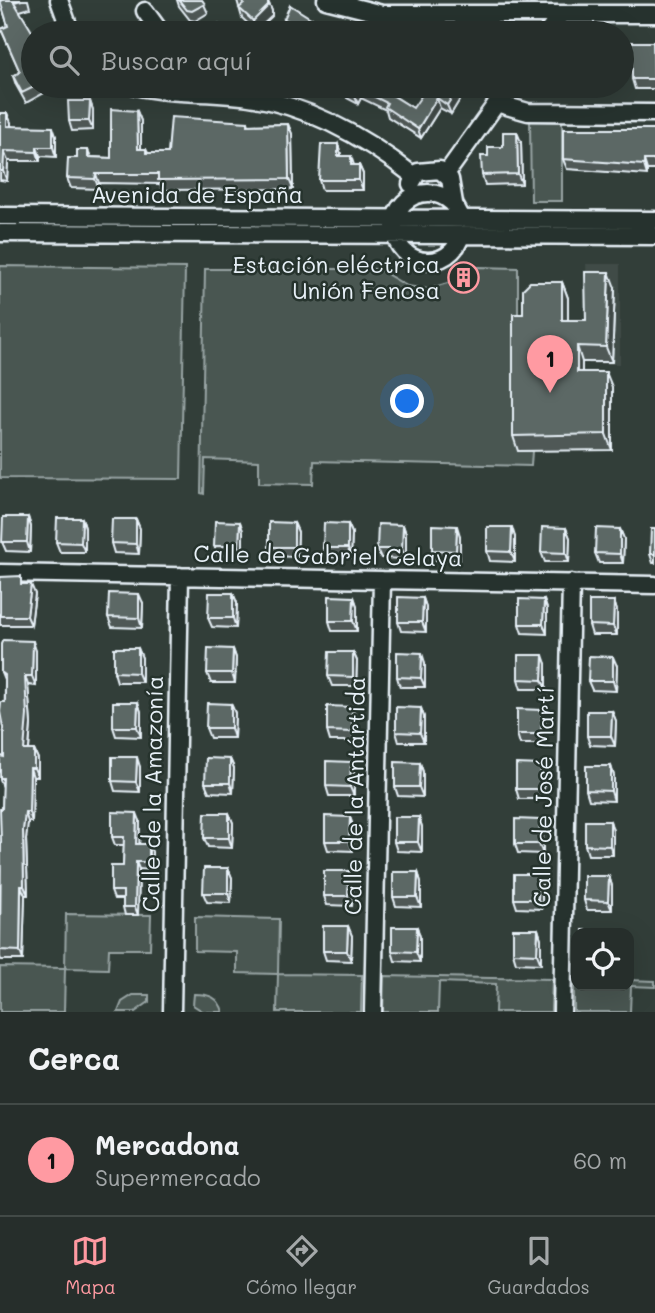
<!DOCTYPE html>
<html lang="es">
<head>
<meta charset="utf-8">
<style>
  :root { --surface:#262e2b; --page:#2e3633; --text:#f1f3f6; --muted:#a4a8a9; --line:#424a47; --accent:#ff9aa2 }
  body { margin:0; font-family:Mali,sans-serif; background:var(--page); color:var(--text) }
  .controls { position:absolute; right:21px; bottom:21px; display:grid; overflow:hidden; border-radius:14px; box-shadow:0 7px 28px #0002 }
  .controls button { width:63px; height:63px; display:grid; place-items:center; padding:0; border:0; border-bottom:2px solid var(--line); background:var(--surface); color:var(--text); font:35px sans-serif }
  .you { position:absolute; left:408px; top:402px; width:24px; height:24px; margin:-18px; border:5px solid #fff; border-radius:50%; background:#1a73e8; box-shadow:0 0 0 10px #1a73e833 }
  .badge { display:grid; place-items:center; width:46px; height:46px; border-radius:50%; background:var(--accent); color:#111; font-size:23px; font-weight:700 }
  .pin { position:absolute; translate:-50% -58px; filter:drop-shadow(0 2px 4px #0008) }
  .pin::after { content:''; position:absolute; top:37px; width:24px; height:21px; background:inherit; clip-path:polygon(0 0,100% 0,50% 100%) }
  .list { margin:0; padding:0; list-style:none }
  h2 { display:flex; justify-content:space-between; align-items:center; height:91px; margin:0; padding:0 28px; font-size:30px }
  h2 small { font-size:23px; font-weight:400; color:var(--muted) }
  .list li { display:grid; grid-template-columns:46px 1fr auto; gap:21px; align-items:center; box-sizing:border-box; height:112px; padding:0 28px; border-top:2px solid var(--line) }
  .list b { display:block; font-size:26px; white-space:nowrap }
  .list p { margin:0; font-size:23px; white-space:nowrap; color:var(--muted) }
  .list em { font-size:23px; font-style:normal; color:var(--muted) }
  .icon { flex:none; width:38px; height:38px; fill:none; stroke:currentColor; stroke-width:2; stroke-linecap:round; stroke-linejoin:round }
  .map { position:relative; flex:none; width:655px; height:1012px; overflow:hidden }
  .search { position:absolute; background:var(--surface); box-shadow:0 7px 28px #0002; left:21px; right:21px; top:21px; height:77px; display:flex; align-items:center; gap:18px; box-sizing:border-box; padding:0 24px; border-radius:38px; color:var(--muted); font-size:26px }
  .sheet { height:203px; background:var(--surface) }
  nav { display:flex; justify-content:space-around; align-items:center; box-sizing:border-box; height:98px; border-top:2px solid var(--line); background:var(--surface); font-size:19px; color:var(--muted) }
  nav a { display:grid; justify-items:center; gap:4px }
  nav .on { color:var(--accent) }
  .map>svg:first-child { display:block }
</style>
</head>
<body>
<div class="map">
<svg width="655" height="1012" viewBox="0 0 655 1012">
  <rect width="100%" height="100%" fill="#323e39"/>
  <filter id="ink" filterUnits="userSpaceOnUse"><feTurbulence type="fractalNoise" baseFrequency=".0143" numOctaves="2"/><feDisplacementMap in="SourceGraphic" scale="14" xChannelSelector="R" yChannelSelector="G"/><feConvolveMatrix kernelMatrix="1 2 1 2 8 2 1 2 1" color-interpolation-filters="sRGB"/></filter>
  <g filter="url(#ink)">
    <!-- built -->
    <path fill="#3f4b46" d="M586 264H620V364H589Z"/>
    <!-- green -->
    <path fill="#495651" stroke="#98a4a4" stroke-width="2" d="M530 121 562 122V201H531Z
      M0 266 185 268 181 479 0 478Z
      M477 267 518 268V451H532L531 466 314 461 313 484 259 483V461L205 459 204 494 201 493 205 269H378L407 286 428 289 454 281H470V275H466Z
      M66 914 151 915 150 949H109L108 969 65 968 64 1012H0V967L65 968Z
      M195 917 279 919 278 974 362 975 361 1012H277L278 974 237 973V952L195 951Z
      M384 976 552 979 551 1012H495L496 984 439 982 438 1012H383Z
      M574 979 576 986H629V980L655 981V987L631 986 630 1012H574Z
      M194 994C209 994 219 997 223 1012H204L193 1005Z
      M133 995H149V1002L135 1012H118L122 1002Z"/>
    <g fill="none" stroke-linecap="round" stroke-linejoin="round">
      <defs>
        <path id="minor" d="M59 0 71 33
          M326 0 382 14H655
          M145 11 161 33
          M547 33 560 16
          M136 86C172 95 212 91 249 97 310 106 366 138 414 176
          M496 103 528 112 655 113
          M446 174 509 86
          M411 184 418 172 440 170 450 179 454 203
          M394 227a34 34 0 1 1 68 0a34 34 0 1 1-68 0Z
          M0 216 655 220
          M0 233 655 236
          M0 573 655 585
          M172 1012 180 576
          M373 1012 382 580
          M562 1012 571 583"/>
      </defs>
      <!-- minor casing -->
      <use href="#minor" stroke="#e8f1f8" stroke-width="21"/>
      <!-- minor -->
      <use href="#minor" stroke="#26332d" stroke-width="16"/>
    </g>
    <!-- wall -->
    <path fill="#4f5957" stroke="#e8f1f8" stroke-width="2" d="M0 0H28L30 8 20 11 33 86H57L26 103 16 85 13 76 20 72 1 29 8 26Z
      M177 0H202L208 13 195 21 190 20 179 6Z
      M237 0H267L272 11V16L256 31 242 18Z
      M284 19 315 29 313 33H297L287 29Z
      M653 42 655 48V89H635L632 79V65L628 55Z
      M468 86 451 114 440 108 421 138 388 117 386 110 361 98 358 104 347 98 344 89 380 87 413 108Z
      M562 86H599V92H564Z
      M90 101 93 110V130L72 131 69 121Z
      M137 111 141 121V149H146L148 153H168L248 122 249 125 288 124 292 134 293 189 162 190 160 184 99 183V189L71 188 67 178 77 158 88 150 91 157 111 158Z
      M0 113H7L11 123V126L56 136V157L40 156V161H8L7 181 0 180Z
      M655 129V170H647V175L567 169 563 159Z
      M521 142 522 184 485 185 482 175 488 156 503 147Z
      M338 144 341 156H351L354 165H359L363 174V190H322L319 180Z
      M562 282 568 298V320H586L615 288 612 362H582V372L612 387V450L518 451 513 436 523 314Z
      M28 517 31 527 30 552 6 551 2 542Z
      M82 518 85 528V552H60L56 542Z
      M136 519 140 529 139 554 114 553 111 543Z
      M240 522 243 531V556L218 555 214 546Z
      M294 523 298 532 297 557 272 556 269 547Z
      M348 524 352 533 351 558 326 557 323 548Z
      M403 525 406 534V559L381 558 377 549Z
      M566 528 570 538 569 562H545L541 552Z
      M620 529 624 539 623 563H599L595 553Z
      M655 529V563H653L650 554Z
      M460 536V560H435L432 550Z
      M515 537V562L490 561 487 551Z
      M0 577 24 584 35 594 31 625H0Z
      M233 593 237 603 236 628 212 627 208 618Z
      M354 597 357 606V631H332L329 621Z
      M423 598 426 607V632L401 631 398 622Z
      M544 600 547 609V634L522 633 519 624Z
      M614 601 617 611V635H592L589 625Z
      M143 603 142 628 112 627 108 617Z
      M138 648 142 658V682H117L114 672Z
      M233 649 236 658 235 683H211L207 673Z
      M36 651V686L28 685 31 724 29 750H34L38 759V777H33L32 822H28L26 839 28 895H25L23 960H1L0 957V876L3 787 0 780V756L4 757 5 682 1 672Z
      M353 652 357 661 356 686H332L328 676Z
      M425 663V687H400L397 677Z
      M546 664V689H521L518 679Z
      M617 666 616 691 592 690 588 681Z
      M138 702 141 712V737L116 736 113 727Z
      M231 704 235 713 234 738H210L206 728Z
      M352 707 355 716V741H330L327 731Z
      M421 708 424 717V742H399L396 732Z
      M542 710 545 719V744H520L517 734Z
      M612 711 616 721 615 746 590 745 587 736Z
      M230 759 234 768 233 793 209 792 205 783Z
      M351 762 354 771V796H329L326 786Z
      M420 763 423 772V797L398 796 395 787Z
      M541 765 544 774V799H519L516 789Z
      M611 766 614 776V801L589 800 586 790Z
      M140 767V792L115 791 112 781Z
      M229 813 233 823 232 848 208 847 204 838Z
      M350 817 353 826V851L328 850 325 841Z
      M419 817 422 827V852L397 851 394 842Z
      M540 820 543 829V854L518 853 515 844Z
      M140 821 139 844 152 852 151 870 139 869 138 915H125L123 907V899H114L111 891 123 866 124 845H115L112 837Z
      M610 821 613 831V855H588L585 845Z
      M228 868 232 878 231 903 207 902 203 893Z
      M349 871 353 881 352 906 327 905 324 896Z
      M418 872 421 882V907L396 906 393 897Z
      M539 874 542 884V909L517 908 514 899Z
      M609 876 612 886V910H587L584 900Z
      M348 926 352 936 351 961 326 960 323 951Z
      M417 927 420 937V962L395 961 392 951Z
      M538 929 541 939V964L516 963 513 953Z"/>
    <!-- shaded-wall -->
    <path fill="#404947" stroke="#e8f1f8" stroke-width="2" d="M268 1 272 11V16L256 31 253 21Z
      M312 19 315 29 313 33H308L307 30Z
      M653 42 655 48V81L654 79Z
      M459 86H468L451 114 447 105Z
      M357 88 361 98 358 104 354 94Z
      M437 98 440 108 421 138 418 129Z
      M90 101 93 110V130L89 121Z
      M137 111 141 121V159L138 149Z
      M7 113 11 123 10 136 7 126Z
      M288 124 292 134 293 189 289 179Z
      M53 127 56 136V157L53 147Z
      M517 132 521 142 522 184 518 174Z
      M338 144 341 154V166L338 156Z
      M37 147 40 156V161L37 152Z
      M4 151 8 161 7 181 3 171Z
      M644 160 647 170V175L644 165Z
      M359 165 363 174V190L359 180Z
      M96 174 99 183V189L95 179Z
      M609 272 615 288 612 362 606 347Z
      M562 282 568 298V335L562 320Z
      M577 346 582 362V387L577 372Z
      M606 372 612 387V450L606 434Z
      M28 517 31 527 30 552 27 542Z
      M82 518 85 528V552L81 543Z
      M136 519 140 529 139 554 136 544Z
      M240 522 243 531V556L239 546Z
      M294 523 298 532 297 557 294 547Z
      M348 524 352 533 351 558 348 548Z
      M403 525 406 534V559L402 549Z
      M457 526 460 536V560L456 551Z
      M512 527 515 537V562L511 552Z
      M566 528 570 538 569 562 566 553Z
      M620 529 624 539 623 563 620 554Z
      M31 584 35 594 31 625 27 616Z
      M233 593 237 603 236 628 233 618Z
      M139 594 143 603 142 628 139 618Z
      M354 597 357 606V631L353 621Z
      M423 598 426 607V632L422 622Z
      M544 600 547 609V634L543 624Z
      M614 601 617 611V635L613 626Z
      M33 641 36 651V686L32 676Z
      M138 648 142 658V682L138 673Z
      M233 649 236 658 235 683 232 673Z
      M353 652 357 661 356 686 353 677Z
      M422 653 425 663V687L421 678Z
      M543 655 546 664V689L542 680Z
      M613 657 617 666 616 691 613 681Z
      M25 676 28 685 31 724 28 759 24 750Z
      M138 702 141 712V737L137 727Z
      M231 704 235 713 234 738 231 728Z
      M352 707 355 716V741L352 732Z
      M421 708 424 717V742L420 733Z
      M542 710 545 719V744L541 734Z
      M612 711 616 721 615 746 611 736Z
      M34 750 38 759V777L34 768Z
      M137 757 140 767V792L136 782Z
      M230 759 234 768 233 793 230 783Z
      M351 762 354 771V796L350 787Z
      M420 763 423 772V797L419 787Z
      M541 765 544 774V799L540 789Z
      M611 766 614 776V801L611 791Z
      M30 768 33 777 32 822 29 812Z
      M25 812 28 822 26 839 28 895 24 886 23 830Z
      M137 813 140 821 139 852 136 844Z
      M229 813 233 823 232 848 229 838Z
      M350 817 353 826V851L349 841Z
      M419 817 422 827V852L418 842Z
      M540 820 543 829V854L539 844Z
      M610 821 613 831V855L610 846Z
      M149 844 152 852 151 870 149 862Z
      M136 862 139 869 138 915 135 907Z
      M228 868 232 878 231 903 228 893Z
      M349 871 353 881 352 906 348 896Z
      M418 872 421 882V907L417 897Z
      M539 874 542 884V909L538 899Z
      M609 876 612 886V910L608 901Z
      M21 886 25 895 23 960 20 951Z
      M348 926 352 936 351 961 347 951Z
      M417 927 420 937V962L416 952Z
      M538 929 541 939V964L537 954Z"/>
    <!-- building -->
    <path fill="#5c6865" stroke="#e8f1f8" stroke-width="2" d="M0 0H22L14 2 33 33V86H36L22 93 13 76 20 72 1 29 8 26Z
      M179 0H202L205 4 192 11 187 10Z
      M240 0H267L268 1V6L253 21 239 8 244 4Z
      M290 5 312 19 307 30 284 19Z
      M215 24 220 25 227 33H207Z
      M628 42H653L654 79H632V55H628Z
      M345 86H377L413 108 428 86H459L447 105 437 98 418 129 385 107 387 103 357 88 354 94 344 89Z
      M68 101H90L89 121H69Z
      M111 109 137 111 138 149H146V153H168L171 117 248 122V125L288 124 289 179 158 180V174H96L95 179 67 178 68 158H77V150H88V157L111 158Z
      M0 113H7V126L53 127V147H37V152L4 151 3 171H0Z
      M563 129H655V160H644V165L563 159Z
      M503 132H517L518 174 482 175 481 156H488V147H503Z
      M321 144H338V156H351V165H359V180H319Z
      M585 272H609L606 347 577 346V372H606V434L513 436V314H523V289L530 282H562V320H586Z
      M3 517H28L27 542H2Z
      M57 518H82L81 543 56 542Z
      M112 519H136V544L111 543Z
      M215 521 240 522 239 546H214Z
      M269 522 294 523V547H269Z
      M324 523 348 524V548H323Z
      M378 524 403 525 402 549H377Z
      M432 525 457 526 456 551 432 550Z
      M487 527H512L511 552 487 551Z
      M542 527 566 528V553L541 552Z
      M596 528 620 529V554L595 553Z
      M651 529H655V554H650Z
      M21 576V584H31L27 616H0V577Z
      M109 593 139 594V618L108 617Z
      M209 593H233V618H208Z
      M329 596 354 597 353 621H329Z
      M398 597 423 598 422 622H398Z
      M519 599 544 600 543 624H519Z
      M589 601H614L613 626 589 625Z
      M3 640 33 641 32 676H25L27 715 24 750H34V768H30L29 812H25L23 830 24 886H21L20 951 0 950 1 841 0 809H2L3 778H0V756L4 757V733L0 712 1 702H5V675L1 672V644Z
      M114 648H138V673L114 672Z
      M208 648 233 649 232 673H207Z
      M329 652H353V677L328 676Z
      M397 652 422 653 421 678 397 677Z
      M518 655H543L542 680 518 679Z
      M589 656 613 657V681H588Z
      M113 702H138L137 727H113Z
      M207 703 231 704V728H206Z
      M327 706 352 707V732L327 731Z
      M396 707 421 708 420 733 396 732Z
      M517 709 542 710 541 734H517Z
      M587 711H612L611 736H587Z
      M112 757H137L136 782 112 781Z
      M206 758 230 759V783H205Z
      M326 761 351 762 350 787 326 786Z
      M395 762 420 763 419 787H395Z
      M516 764 541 765 540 789H516Z
      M586 766H611V791L586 790Z
      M112 812 137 813 136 844H149V862H136L135 907H123V891H111V866H123L124 837H112Z
      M205 813H229V838H204Z
      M325 816 350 817 349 841H325Z
      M394 817H419L418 842H394Z
      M515 819 540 820 539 844H515Z
      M585 821H610V846L585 845Z
      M204 868H228V893H203Z
      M324 871H349L348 896H324Z
      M393 872H418L417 897H393Z
      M514 874H539L538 899H514Z
      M584 876H609L608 901 584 900Z
      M323 926H348L347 951H323Z
      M392 927H417L416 952 392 951Z
      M513 929H538L537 954 513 953Z
      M583 930 608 931V933H583Z"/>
  </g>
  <!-- icons -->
  <defs>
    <symbol id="building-ring" viewBox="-11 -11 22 22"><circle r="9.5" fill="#26332d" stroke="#ff9aa2" stroke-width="1.5"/><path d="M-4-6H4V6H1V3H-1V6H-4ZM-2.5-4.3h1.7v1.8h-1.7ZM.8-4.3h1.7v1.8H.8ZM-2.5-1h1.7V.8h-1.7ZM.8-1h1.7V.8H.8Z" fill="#ff9aa2"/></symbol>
  </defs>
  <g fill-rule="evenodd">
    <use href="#building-ring" x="446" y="260" width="35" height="35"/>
  </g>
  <g text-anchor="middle" stroke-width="5" stroke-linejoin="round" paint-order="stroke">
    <!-- street labels -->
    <g font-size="23" fill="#e8f1f8" stroke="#26332d">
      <text x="197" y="203">Avenida de España</text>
      <text transform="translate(328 556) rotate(1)" y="8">Calle de Gabriel Celaya</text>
      <text transform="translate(153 794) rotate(-89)" y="8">Calle de la Amazonía</text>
      <text transform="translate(355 796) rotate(-89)" y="8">Calle de la Antártida</text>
      <text transform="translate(544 797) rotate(-89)" y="8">Calle de José Martí</text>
    </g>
    <!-- poi labels -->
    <g font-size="23" fill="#e8f1f8" stroke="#26332d" text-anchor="end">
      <text x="440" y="273">Estación eléctrica<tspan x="440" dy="26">Unión Fenosa</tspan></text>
    </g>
  </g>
</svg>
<div class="controls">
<button><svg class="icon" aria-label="locate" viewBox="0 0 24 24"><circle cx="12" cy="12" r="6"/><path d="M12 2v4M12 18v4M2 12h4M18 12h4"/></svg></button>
</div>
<div class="you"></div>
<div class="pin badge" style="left:550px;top:393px">1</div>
<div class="search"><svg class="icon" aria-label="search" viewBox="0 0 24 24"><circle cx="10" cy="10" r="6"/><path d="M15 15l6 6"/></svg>Buscar aquí</div>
</div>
<section class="sheet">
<h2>Cerca<small></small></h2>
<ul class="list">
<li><span class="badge">1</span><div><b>Mercadona</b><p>Supermercado</p></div><em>60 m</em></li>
</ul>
</section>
<nav>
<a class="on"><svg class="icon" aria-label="map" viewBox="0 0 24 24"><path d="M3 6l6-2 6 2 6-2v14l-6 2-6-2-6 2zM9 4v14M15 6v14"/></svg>Mapa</a>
<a><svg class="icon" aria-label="directions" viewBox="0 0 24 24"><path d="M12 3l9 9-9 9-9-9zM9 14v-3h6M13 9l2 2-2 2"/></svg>Cómo llegar</a>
<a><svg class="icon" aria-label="saved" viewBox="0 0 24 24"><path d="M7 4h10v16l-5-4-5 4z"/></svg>Guardados</a>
</nav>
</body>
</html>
